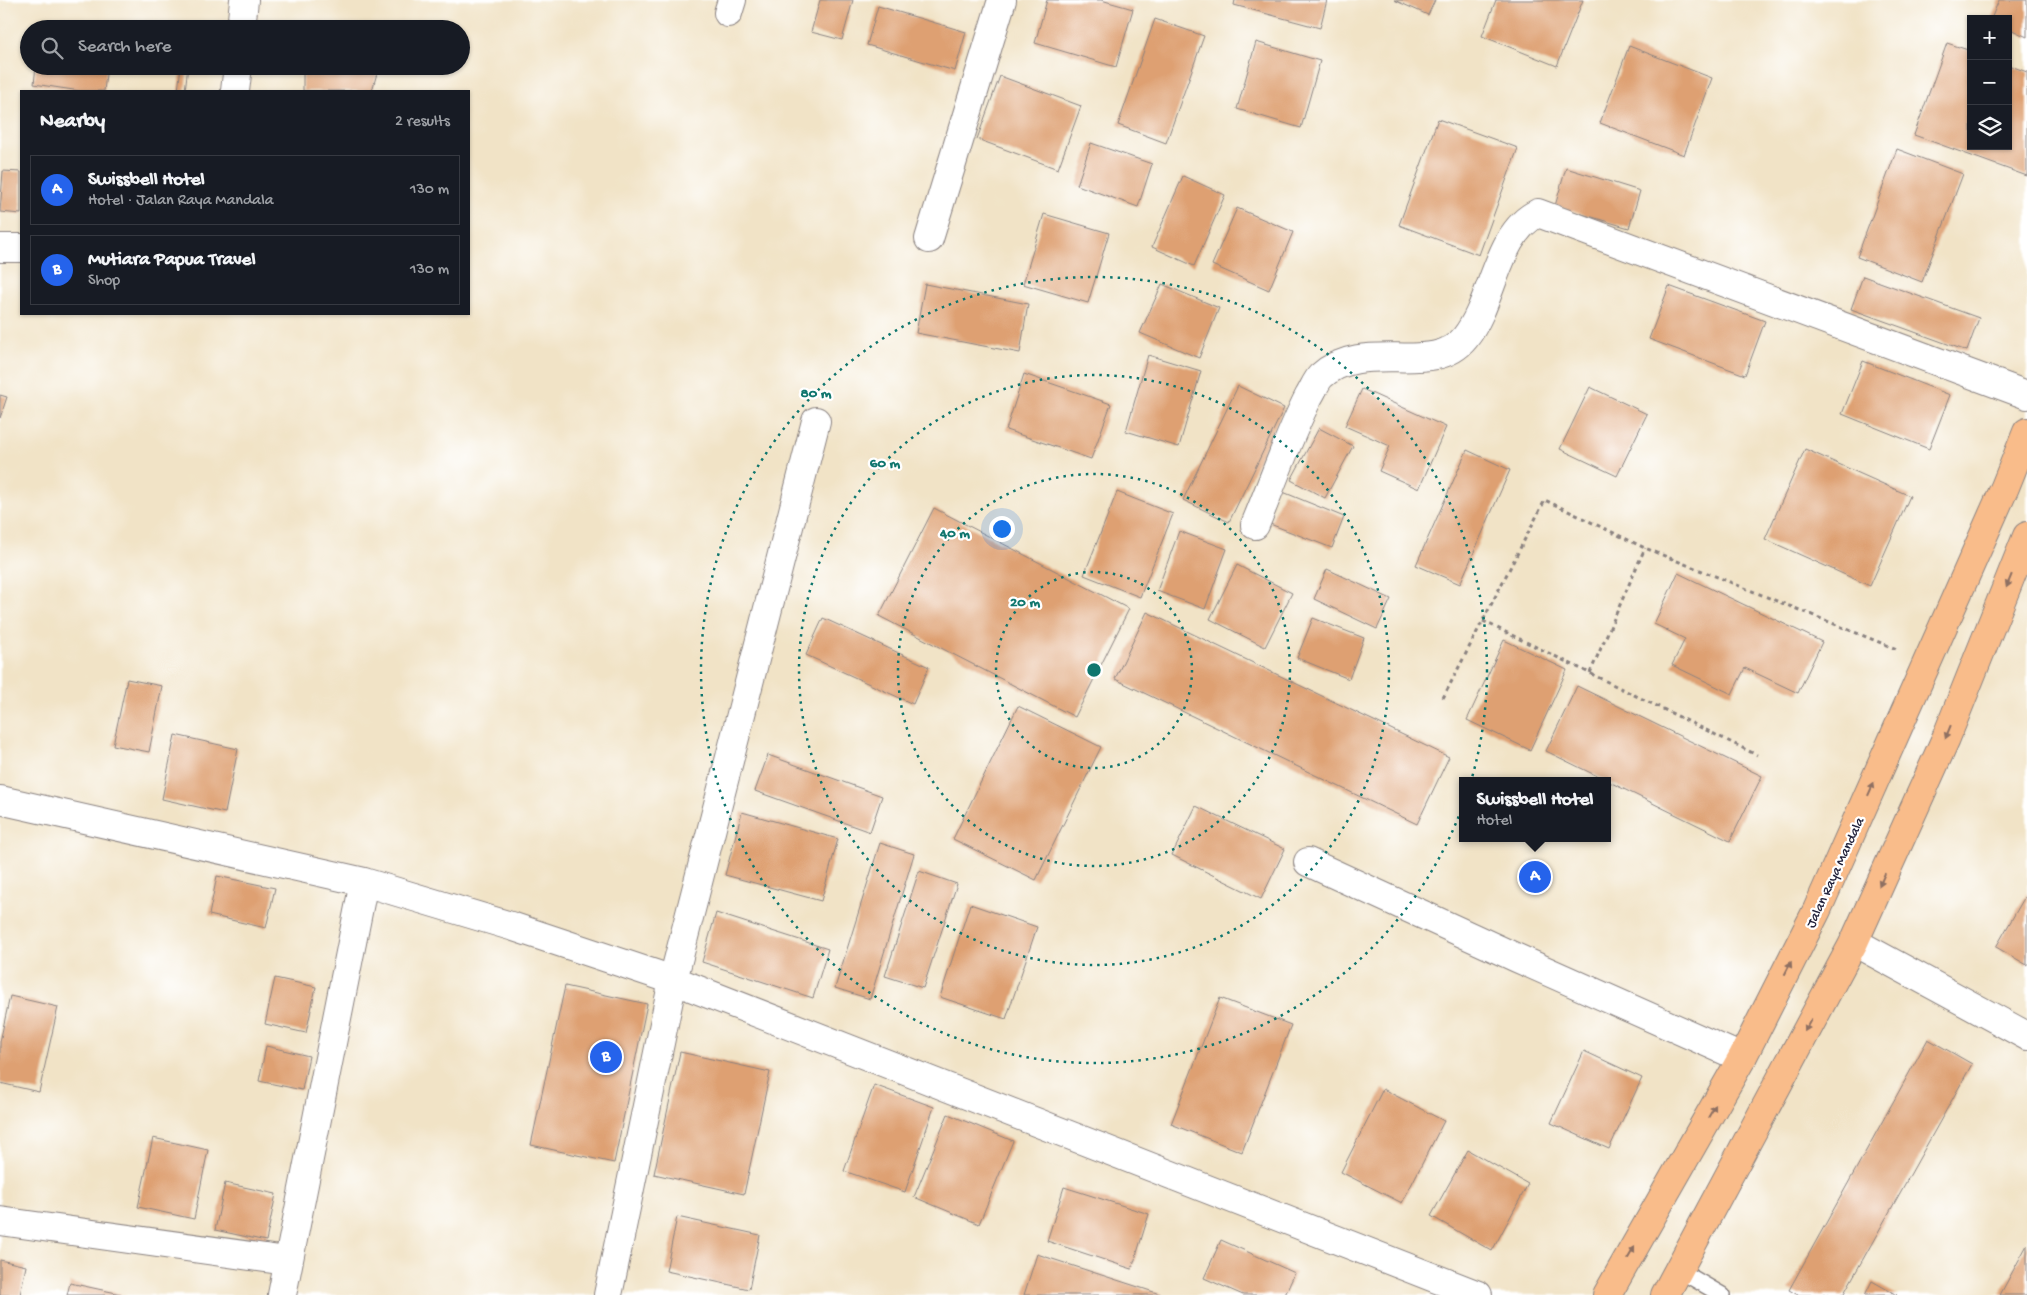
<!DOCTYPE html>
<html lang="en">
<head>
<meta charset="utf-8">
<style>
  :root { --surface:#171b24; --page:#20242c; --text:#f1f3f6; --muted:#9ea1a6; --line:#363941; --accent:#2563eb }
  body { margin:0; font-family:"Gochi Hand",sans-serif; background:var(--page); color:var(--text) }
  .controls { position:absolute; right:15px; top:15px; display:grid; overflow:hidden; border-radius:0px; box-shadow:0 1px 4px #0004 }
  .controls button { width:45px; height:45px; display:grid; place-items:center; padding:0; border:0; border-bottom:1px solid var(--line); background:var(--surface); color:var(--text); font:25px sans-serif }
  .you { position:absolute; left:1001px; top:528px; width:18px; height:18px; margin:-12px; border:4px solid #fff; border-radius:50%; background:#1a73e8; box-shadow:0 0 0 8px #1a73e833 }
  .badge { display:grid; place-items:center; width:32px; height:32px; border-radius:50%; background:var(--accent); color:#fff; font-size:16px; font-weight:700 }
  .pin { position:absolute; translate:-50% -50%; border:2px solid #fff; box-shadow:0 1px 5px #0006 }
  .popup { position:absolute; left:1459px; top:777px; width:152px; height:65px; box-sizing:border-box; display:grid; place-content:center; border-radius:0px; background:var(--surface); filter:drop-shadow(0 1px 4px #0005); font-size:16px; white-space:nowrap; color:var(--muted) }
  .popup b { font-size:19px; color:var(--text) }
  .popup::after { content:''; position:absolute; left:50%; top:100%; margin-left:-10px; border:10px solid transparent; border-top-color:var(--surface) }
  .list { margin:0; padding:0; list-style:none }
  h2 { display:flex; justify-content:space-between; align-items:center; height:65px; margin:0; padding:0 20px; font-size:21px }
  h2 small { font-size:16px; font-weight:400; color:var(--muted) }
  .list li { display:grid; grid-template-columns:32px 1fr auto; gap:15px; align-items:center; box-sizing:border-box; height:70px; margin:0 10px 10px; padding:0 10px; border:1px solid var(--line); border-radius:0px }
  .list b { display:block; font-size:19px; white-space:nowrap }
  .list p { margin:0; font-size:16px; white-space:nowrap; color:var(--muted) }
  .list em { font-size:16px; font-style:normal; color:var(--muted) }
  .icon { flex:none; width:28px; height:28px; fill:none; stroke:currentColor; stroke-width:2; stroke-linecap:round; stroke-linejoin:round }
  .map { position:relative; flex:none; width:2027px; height:1295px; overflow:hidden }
  .search { position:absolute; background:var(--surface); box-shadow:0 1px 4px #0004; left:20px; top:20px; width:450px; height:55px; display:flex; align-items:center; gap:12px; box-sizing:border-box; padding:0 18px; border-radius:28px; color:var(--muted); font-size:19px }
  .panel { position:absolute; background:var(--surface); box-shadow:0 1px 4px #0004; left:20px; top:90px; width:450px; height:225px; border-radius:0px }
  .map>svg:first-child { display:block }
</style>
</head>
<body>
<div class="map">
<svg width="2027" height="1295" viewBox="0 0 2027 1295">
  <rect width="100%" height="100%" fill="#fff"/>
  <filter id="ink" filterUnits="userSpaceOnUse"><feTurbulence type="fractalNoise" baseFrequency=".02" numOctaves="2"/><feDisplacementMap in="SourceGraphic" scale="10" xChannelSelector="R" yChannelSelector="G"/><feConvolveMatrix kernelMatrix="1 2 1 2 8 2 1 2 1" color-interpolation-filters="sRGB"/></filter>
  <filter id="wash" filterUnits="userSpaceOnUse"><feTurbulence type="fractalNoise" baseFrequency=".0096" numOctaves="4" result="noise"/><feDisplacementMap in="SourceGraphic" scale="20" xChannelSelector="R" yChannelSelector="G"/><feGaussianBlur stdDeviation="1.12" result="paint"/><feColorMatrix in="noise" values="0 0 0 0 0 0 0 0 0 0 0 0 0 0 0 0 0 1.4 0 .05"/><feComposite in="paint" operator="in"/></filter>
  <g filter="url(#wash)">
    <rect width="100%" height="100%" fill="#f1e3c6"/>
    <g id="blocks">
      <!-- building -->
      <path fill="#dea072" d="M820 0H853L842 40 811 32Z
        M1047 0H1101L1133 9 1116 67 1035 43Z
        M1235 0H1327L1320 28 1234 5Z
        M1394 0H1435L1428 15Z
        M1496 0H1583L1557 66 1482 36Z
        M1999 0H2027V37L2008 28V19H1991Z
        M878 6 966 32 955 71 867 45Z
        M1155 19 1204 36 1166 143 1118 125Z
        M1256 42 1320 61 1301 128 1237 109Z
        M1947 43 1971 51V146H2008V65L2027 72V176L1914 135Z
        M1629 46 1712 78 1684 155 1600 123Z
        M36 66H107L104 91H80L34 84Z
        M181 66H188L185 91H178Z
        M303 66H379L372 91H303Z
        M1000 76 1081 106 1058 169 977 139Z
        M1438 119 1518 148 1479 255 1399 225Z
        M1091 143 1152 164 1138 207 1077 185Z
        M1897 149 1963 174 1922 282 1857 257Z
        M1566 168 1640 191 1629 228 1555 206Z
        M3 171 21 172V214L0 212Z
        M1183 176 1225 195 1194 266 1152 247Z
        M1237 208 1293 232 1269 290 1212 265Z
        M1044 214 1109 233 1088 303 1023 284Z
        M1863 276 1979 318 1967 351 1851 309Z
        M925 284 1028 304 1020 353 916 333Z
        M1162 284 1219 308 1199 358 1140 333Z
        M1669 286 1765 321 1745 375 1649 339Z
        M1148 355 1201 371 1179 447 1126 431Z
        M1863 361 1950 395 1929 449 1842 414Z
        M1024 374 1111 404 1091 459 1006 430Z
        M1238 386 1284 408 1229 522 1183 500Z
        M1590 387 1647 414 1617 476 1560 449Z
        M1362 389 1446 427 1419 489 1379 471 1390 446 1345 426Z
        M0 395 7 397 0 418Z
        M1319 428 1353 446 1325 498 1291 480Z
        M1805 449 1910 496 1870 586 1765 539Z
        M1467 450 1510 470 1460 584 1416 565Z
        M1117 492 1173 514 1140 597 1084 575Z
        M1283 492 1344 517 1332 548 1270 524Z
        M934 508 1129 609 1075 717 879 616Z
        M1179 531 1227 549 1205 609 1157 591Z
        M1237 565 1292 593 1265 647 1210 619Z
        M1327 569 1391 599 1377 629 1314 599Z
        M1678 573 1822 642 1798 693 1745 668 1732 694 1672 665 1685 639 1654 624Z
        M1147 612 1449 757 1417 824 1115 679Z
        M823 618 929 667 913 704 806 655Z
        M1313 618 1364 638 1349 679 1297 658Z
        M1504 640 1567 670 1530 750 1467 720Z
        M127 679 162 686 149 752 113 745Z
        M1577 686 1762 776 1730 841 1546 751Z
        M1018 706 1101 747 1036 880 953 839Z
        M175 735 238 749 225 813 162 799Z
        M768 755 882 796 870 832 755 791Z
        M1196 806 1285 849 1261 899 1172 855Z
        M742 812 838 839 821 901 725 875Z
        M880 843 914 854 870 999 835 988Z
        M919 871 957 884 923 988 885 976Z
        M217 876 275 888 266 928 209 915Z
        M2027 893V965L1996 947Z
        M970 904 1037 927 1006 1019 940 997Z
        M716 913 828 949 813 998 702 962Z
        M275 978 316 987 306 1033 265 1024Z
        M565 986 647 1004 614 1163 531 1145Z
        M10 996 58 1007 39 1092 0 1083V1042Z
        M1220 998 1291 1025 1242 1152 1171 1124Z
        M1928 1039 1972 1064 1843 1295H1798L1789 1290Z
        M266 1046 309 1056 302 1090 259 1081Z
        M1584 1051 1642 1078 1609 1149 1551 1123Z
        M680 1052 770 1072 744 1194 654 1174Z
        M874 1085 934 1107 905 1192 844 1171Z
        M1383 1089 1444 1121 1402 1203 1341 1172Z
        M948 1114 1013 1141 979 1224 914 1197Z
        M153 1138 208 1150 194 1219 138 1207Z
        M1468 1150 1528 1184 1492 1251 1431 1216Z
        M225 1183 276 1194 266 1241 215 1230Z
        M1064 1187 1149 1214 1132 1269 1047 1241Z
        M677 1217 760 1235 749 1289 666 1271Z
        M1221 1240 1295 1273 1285 1295H1243L1204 1278Z
        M2027 1245V1295H2000Z
        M1037 1254 1163 1295H1024Z
        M0 1260 26 1266 20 1295H0Z
        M1872 1281 1897 1295H1865Z
        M70 1283 121 1294V1295H67Z"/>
    </g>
  </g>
  <g filter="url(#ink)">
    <use href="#blocks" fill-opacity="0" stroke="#8a8280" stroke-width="1"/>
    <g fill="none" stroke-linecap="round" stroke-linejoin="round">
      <defs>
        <path id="service" d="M1679 1270 1722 1295"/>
        <path id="minor" d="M728 13 732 0
          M241 29 244 0
          M235 91 238 66
          M929 239 1002 0
          M0 248H21
          M1255 525C1273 482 1288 437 1309 396 1313 390 1316 381 1321 376 1364 337 1433 378 1465 338 1494 302 1496 233 1538 213L2027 395
          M0 800 364 882 514 927 673 980 1478 1295
          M1308 862 1517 958 1742 1058
          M1854 942 2027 1036
          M0 1221 287 1261
          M282 1295 364 882
          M608 1295 673 980 816 421"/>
        <path id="trunk" d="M1607 1295 1742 1058 1817 910 2005 487 2027 432
          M1665 1295 1854 942 1946 738 2027 536"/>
      </defs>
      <!-- service casing -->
      <use href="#service" stroke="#8a8280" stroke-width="18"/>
      <!-- minor casing -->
      <use href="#minor" stroke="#8a8280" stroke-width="30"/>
      <!-- trunk casing -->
      <use href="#trunk" stroke="#8a8280" stroke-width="30"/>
      <!-- path -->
      <path stroke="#8a8280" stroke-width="3" stroke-dasharray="4 4" stroke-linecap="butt" d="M1483 621 1757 755
        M1590 673 1645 548
        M1443 698 1545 500 1645 548 1899 650"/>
      <!-- service -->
      <use href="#service" stroke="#fff" stroke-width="15"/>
      <!-- minor -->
      <use href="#minor" stroke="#fff" stroke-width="28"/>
      <!-- trunk -->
      <use href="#trunk" stroke="#f9bc8a" stroke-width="28"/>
    </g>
    <!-- one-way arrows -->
    <defs><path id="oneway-solid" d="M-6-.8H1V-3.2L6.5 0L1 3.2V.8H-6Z" transform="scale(1.25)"/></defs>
    <g fill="#8e6f62">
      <use href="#oneway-solid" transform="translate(2009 581) rotate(112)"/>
      <use href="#oneway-solid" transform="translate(1948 732) rotate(112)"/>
      <use href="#oneway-solid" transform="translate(1871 789) rotate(-66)"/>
      <use href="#oneway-solid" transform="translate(1882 880) rotate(114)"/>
      <use href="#oneway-solid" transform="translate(1788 968) rotate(-63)"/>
      <use href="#oneway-solid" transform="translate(1808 1025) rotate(118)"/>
      <use href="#oneway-solid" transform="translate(1712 1111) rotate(-60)"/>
      <use href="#oneway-solid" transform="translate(1631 1253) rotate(-60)"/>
    </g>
  </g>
  <!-- distance rings -->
  <g fill="none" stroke="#0f766e" stroke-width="2.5" stroke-dasharray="2.5 5">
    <circle cx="1094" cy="670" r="98"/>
    <circle cx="1094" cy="670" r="196"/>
    <circle cx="1094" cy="670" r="295"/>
    <circle cx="1094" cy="670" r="393"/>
  </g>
  <g text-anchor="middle" stroke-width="4.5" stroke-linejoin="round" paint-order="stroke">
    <!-- street labels -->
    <g font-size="14" fill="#22223b" stroke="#fff">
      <text transform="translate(1834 872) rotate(-65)" y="5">Jalan Raya Mandala</text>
    </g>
  </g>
  <circle cx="1094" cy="670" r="8" fill="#0f766e" stroke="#fff" stroke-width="2.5"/>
  <g font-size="15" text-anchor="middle" font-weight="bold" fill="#0f766e" stroke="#fff" stroke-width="4.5" stroke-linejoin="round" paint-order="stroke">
    <text x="816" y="397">80 m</text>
    <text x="885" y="467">60 m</text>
    <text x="955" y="537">40 m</text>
    <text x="1025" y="606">20 m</text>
  </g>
</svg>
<div class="controls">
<button>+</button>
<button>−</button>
<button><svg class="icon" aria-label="layers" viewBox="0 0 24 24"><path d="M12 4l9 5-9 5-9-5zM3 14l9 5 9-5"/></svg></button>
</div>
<div class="you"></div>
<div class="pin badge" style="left:1535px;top:877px">A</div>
<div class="popup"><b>Swissbell Hotel</b>Hotel</div>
<div class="pin badge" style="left:606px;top:1057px">B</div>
<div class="search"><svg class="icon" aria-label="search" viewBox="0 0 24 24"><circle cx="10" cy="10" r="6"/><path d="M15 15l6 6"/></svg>Search here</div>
<section class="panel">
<h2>Nearby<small>2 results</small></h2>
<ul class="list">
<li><span class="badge">A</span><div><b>Swissbell Hotel</b><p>Hotel · Jalan Raya Mandala</p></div><em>130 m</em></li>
<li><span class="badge">B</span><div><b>Mutiara Papua Travel</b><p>Shop</p></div><em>130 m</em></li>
</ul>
</section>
</div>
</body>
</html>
